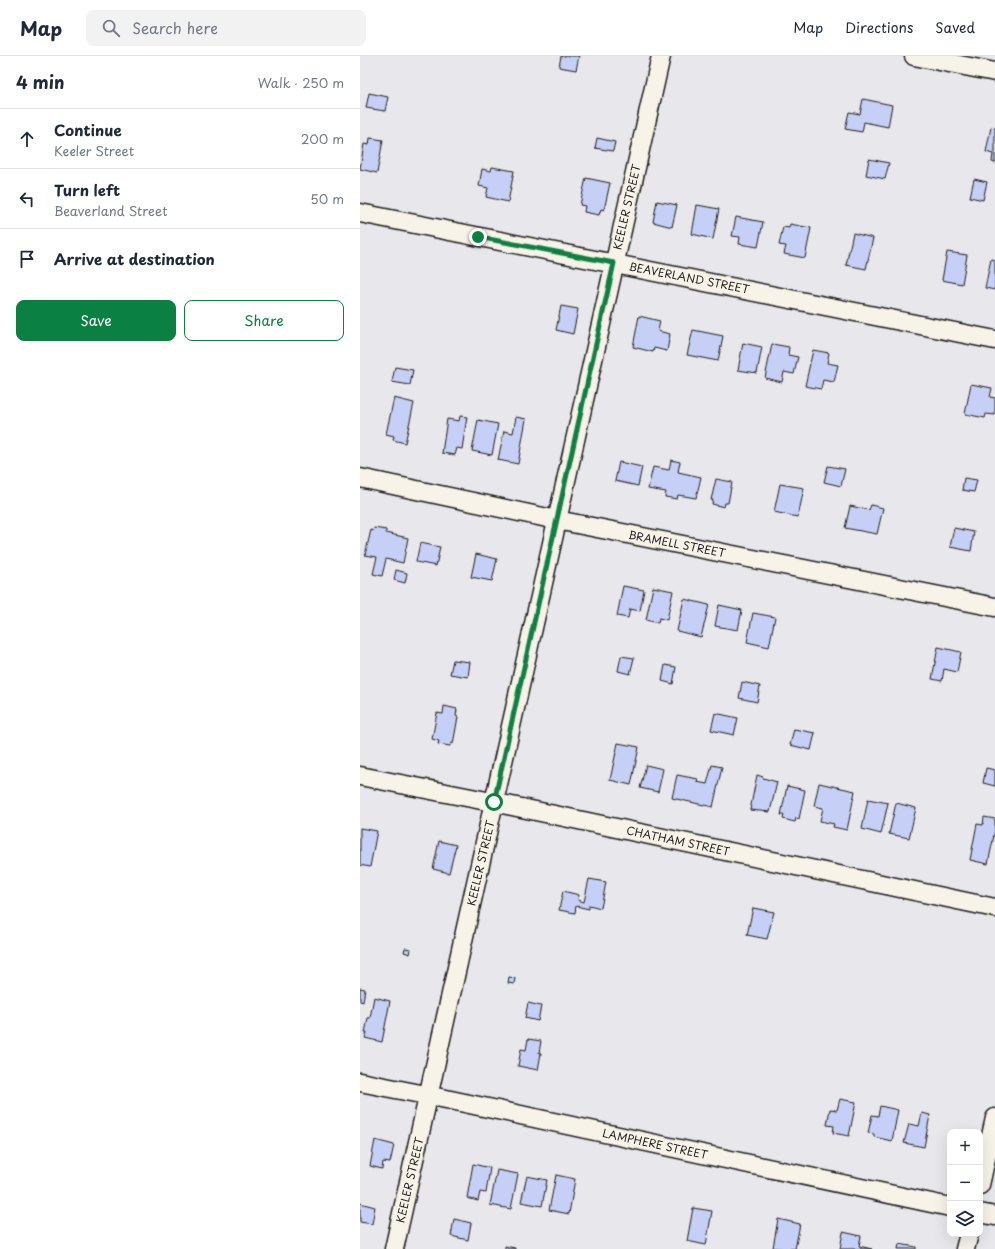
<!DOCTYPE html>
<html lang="en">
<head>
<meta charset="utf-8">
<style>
  :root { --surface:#fff; --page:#f2f2f3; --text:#1f2937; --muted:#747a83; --line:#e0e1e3; --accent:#0b8043 }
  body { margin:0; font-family:"Playpen Sans",sans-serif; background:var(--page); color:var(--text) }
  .controls { position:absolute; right:12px; bottom:12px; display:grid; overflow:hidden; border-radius:8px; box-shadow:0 4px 16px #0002 }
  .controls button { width:36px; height:36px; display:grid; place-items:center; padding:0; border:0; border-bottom:1px solid var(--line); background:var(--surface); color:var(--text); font:20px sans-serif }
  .stop { position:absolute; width:12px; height:12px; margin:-9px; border:3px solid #0b8043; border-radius:50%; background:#fff }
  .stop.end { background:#0b8043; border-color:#fff; box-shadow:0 1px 4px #0008 }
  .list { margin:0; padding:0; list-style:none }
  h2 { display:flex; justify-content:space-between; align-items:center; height:52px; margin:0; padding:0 16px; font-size:17px }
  h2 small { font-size:13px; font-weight:400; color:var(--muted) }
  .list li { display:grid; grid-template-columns:26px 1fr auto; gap:12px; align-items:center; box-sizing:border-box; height:60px; padding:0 16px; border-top:1px solid var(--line) }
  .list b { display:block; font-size:15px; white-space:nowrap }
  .list p { margin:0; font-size:13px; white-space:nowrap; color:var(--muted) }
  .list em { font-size:13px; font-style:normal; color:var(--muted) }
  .actions { display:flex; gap:8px; padding:12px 16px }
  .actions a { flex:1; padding:9px 0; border:1px solid var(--accent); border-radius:8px; text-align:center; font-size:14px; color:var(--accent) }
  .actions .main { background:var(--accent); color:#fff }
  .icon { flex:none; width:22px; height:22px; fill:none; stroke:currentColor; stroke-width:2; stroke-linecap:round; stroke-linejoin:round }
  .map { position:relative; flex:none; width:635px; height:1193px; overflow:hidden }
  header { display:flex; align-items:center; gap:24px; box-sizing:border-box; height:56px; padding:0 20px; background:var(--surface); border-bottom:1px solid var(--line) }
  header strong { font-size:19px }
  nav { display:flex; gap:22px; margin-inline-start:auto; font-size:14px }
  .search { width:280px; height:36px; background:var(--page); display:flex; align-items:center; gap:10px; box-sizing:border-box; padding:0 14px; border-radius:8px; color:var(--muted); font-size:15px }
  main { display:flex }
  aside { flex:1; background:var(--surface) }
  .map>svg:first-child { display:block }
</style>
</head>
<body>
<header>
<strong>Map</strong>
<div class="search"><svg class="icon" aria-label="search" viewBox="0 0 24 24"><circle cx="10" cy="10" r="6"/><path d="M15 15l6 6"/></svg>Search here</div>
<nav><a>Map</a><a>Directions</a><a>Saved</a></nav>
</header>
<main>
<aside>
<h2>4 min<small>Walk · 250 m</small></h2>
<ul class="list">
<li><svg class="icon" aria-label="ahead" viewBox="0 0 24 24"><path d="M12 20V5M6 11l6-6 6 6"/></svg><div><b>Continue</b><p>Keeler Street</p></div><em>200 m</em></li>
<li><svg class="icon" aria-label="left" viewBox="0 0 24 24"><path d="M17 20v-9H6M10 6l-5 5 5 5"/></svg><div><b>Turn left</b><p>Beaverland Street</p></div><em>50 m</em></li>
<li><svg class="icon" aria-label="arrive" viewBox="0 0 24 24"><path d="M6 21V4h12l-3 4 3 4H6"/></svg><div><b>Arrive at destination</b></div></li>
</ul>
<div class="actions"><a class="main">Save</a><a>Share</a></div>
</aside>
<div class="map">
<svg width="635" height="1193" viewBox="0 0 635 1193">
  <rect width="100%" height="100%" fill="#e8e8ec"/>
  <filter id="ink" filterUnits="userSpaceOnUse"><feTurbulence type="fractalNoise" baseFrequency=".025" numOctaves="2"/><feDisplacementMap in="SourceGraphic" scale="8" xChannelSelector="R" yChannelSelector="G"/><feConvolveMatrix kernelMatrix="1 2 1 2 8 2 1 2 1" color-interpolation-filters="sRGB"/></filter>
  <g filter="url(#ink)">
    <!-- building -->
    <path fill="#c6d0f7" stroke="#1c1c1c" d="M201 0H219L216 14 199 11Z
      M9 37 28 41 25 55 6 52Z
      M503 43 532 49 528 71 504 66 502 76 485 73 489 56 500 58Z
      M631 71 635 72V107L632 106 633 98 626 96Z
      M10 82 23 84 17 117 0 113 4 88 9 89Z
      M237 82 255 86 253 95 235 92Z
      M509 103 529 107 525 123 506 119Z
      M132 111 154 115 148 146 126 141 128 132 119 130 122 113 131 115Z
      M226 122 250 127 244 154 241 153 239 159 224 156 225 150 220 149Z
      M614 123 627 126 623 144 610 141Z
      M297 145 317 149 312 171 293 166Z
      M337 149 359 153 353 183 332 178Z
      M376 161 403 166 398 191 379 188 380 181 372 180Z
      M430 168 451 172 445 202 424 198 426 190 419 189 423 171 429 172Z
      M493 177 513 182 506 213 486 209Z
      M587 196 607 199 602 228 582 224Z
      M631 203 635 204V234L625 232Z
      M201 250 218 253 213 278 196 274Z
      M279 260 300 265 298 275 310 278 307 295 294 292 293 296 273 291Z
      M333 274 363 280 358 305 327 299Z
      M383 287 402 291 397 317 378 314Z
      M412 288 429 291 428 299 438 301 434 318 424 316 422 326 405 322Z
      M453 294 469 297 467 307 478 309 474 326 463 324 461 333 445 330Z
      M35 311 53 314 50 329 32 326Z
      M611 328 632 332 630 341 635 342V359L626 358 625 362 605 358Z
      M34 342 54 347 45 387 33 384 34 380 26 378Z
      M100 360 107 361 102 393 97 392 95 399 82 397 87 363 99 365Z
      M156 361 166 363 158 408 138 404 144 375 153 377Z
      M118 364 138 368 132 399 112 395Z
      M311 404 320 406 318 416 341 421 336 442 318 439 317 443 305 441 306 436 288 433 293 411 309 414Z
      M259 406 282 411 278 430 255 425Z
      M468 410 485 413 481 430 464 426Z
      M604 422 617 424 614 436 602 434Z
      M356 423 372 426 368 447H365L364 451 352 448 353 444H351Z
      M420 428 444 432 438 461 414 456Z
      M511 449 523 452 517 478 485 472 490 450 509 454Z
      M14 472 26 474V477L48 482 43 507 26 503 22 520 13 518 17 501 5 499 11 474 13 475Z
      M594 472 614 476 611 495 590 491Z
      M60 487 80 491 76 510 56 506Z
      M116 498 137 503 132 525 111 521Z
      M36 514 47 517 45 527 34 524Z
      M263 530 284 534 280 555 270 553 268 562 257 560Z
      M293 531 313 535 307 564 299 562 298 567 286 564Z
      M324 543 349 549 341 581 317 575Z
      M359 549 382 554 378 574 355 570Z
      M393 557 415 561 409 591 387 586Z
      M578 591 601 596 597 616 584 613 582 625 572 623Z
      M261 600 274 602 270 618 258 615Z
      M93 604 110 606 108 621 90 618Z
      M305 609 316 611 313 628 302 625Z
      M382 626 400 630 397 646 379 642Z
      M84 650 97 653 96 660 98 661 93 688 91 687 90 690 78 688 79 685 72 683 77 657 83 658Z
      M355 657 378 662 374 679 351 674Z
      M434 673 455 677 451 694 430 689Z
      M258 687 279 691 271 729 250 724Z
      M286 709 303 713 298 736 280 732Z
      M352 709 362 711 353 751 312 742 317 719 338 723 337 726 347 728Z
      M626 712 635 714V730L623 727Z
      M397 719 403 721V722L417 726 410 756 390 754Z
      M459 727 495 735 487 774 473 771 474 768 460 765 463 752 454 750Z
      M427 730 445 734 439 763 436 762 435 766 423 763 424 759H421Z
      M508 743 528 747 521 778 502 773Z
      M536 747 556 752 549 782 529 778Z
      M624 761 635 763V774L628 808 610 804 617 768 623 769Z
      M0 772 17 775 10 811 0 809Z
      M79 785 96 789 89 817 73 813Z
      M229 823 246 826 241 852 229 849V853L216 850 215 857 199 854 203 835 219 839 218 844 224 846Z
      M393 852 414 856 407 883 387 879Z
      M45 892 51 893 50 898 44 896Z
      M149 921 155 922 154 928 148 927Z
      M0 932 5 933 3 946 0 945Z
      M14 941 30 945 22 986 5 982 7 977H5L8 962H10Z
      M168 947 181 950 178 965 165 962Z
      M168 983 181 985 179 997H181L178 1014 158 1010 161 993 166 994Z
      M480 1043 496 1046 489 1080 473 1077 474 1070 467 1069 470 1053 477 1054Z
      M520 1050 538 1054 532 1085 514 1081V1078L508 1077 512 1059 518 1060Z
      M562 1057 570 1059 564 1091 544 1087 549 1068 559 1070Z
      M15 1084 34 1089 30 1107 23 1106 22 1113 10 1110Z
      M113 1108 130 1112 126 1137 120 1136 118 1145 107 1142Z
      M137 1114 158 1118 151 1153 130 1149Z
      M196 1119 215 1123 209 1158 189 1154Z
      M167 1120 187 1124 182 1150 161 1146Z
      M0 1147 15 1151 12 1168 0 1166Z
      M333 1152 352 1155 346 1189 327 1185Z
      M94 1163 111 1167 108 1184 91 1180Z
      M418 1163 440 1168 435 1193 413 1192Z
      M483 1176 501 1180 499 1190 512 1193H480Z
      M539 1188 556 1191V1193H538Z
      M145 1190 155 1192V1193H145Z"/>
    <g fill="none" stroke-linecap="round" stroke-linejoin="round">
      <defs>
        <path id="minor" d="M554 0 635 16
          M0 157 635 284
          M0 422 197 464 635 551
          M0 720 152 750 635 852
          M0 1026 86 1043 590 1151
          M620 1129 635 1062
          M620 1157 635 1160
          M34 1193 301 0
          M605 1193 609 1178"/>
      </defs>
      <!-- minor casing -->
      <use href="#minor" stroke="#1c1c1c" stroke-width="21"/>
      <!-- minor -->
      <use href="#minor" stroke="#f7f3e8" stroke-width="18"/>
    </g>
  </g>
  <g fill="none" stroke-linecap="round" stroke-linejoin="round" filter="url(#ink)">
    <!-- route -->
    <path stroke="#0b8043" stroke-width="5" d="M118 181 254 207 134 746"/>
  </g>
  <g text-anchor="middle" stroke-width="3.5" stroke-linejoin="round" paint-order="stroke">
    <!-- street labels -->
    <g font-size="11" fill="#1c1c1c" stroke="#f7f3e8">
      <text transform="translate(267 151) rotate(-77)" y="4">KEELER STREET</text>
      <text transform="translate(329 222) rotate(11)" y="4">BEAVERLAND STREET</text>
      <text transform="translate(317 488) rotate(11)" y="4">BRAMELL STREET</text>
      <text transform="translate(318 785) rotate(12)" y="4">CHATHAM STREET</text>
      <text transform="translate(121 807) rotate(-77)" y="4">KEELER STREET</text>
      <text transform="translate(295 1088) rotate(12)" y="4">LAMPHERE STREET</text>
      <text transform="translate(50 1124) rotate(-77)" y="4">KEELER STREET</text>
    </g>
  </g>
</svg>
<div class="controls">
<button>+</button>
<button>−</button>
<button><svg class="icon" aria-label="layers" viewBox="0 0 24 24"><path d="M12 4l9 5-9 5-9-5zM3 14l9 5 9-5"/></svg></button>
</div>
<div class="stop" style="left:134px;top:746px"></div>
<div class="stop end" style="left:118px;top:181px"></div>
</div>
</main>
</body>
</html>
